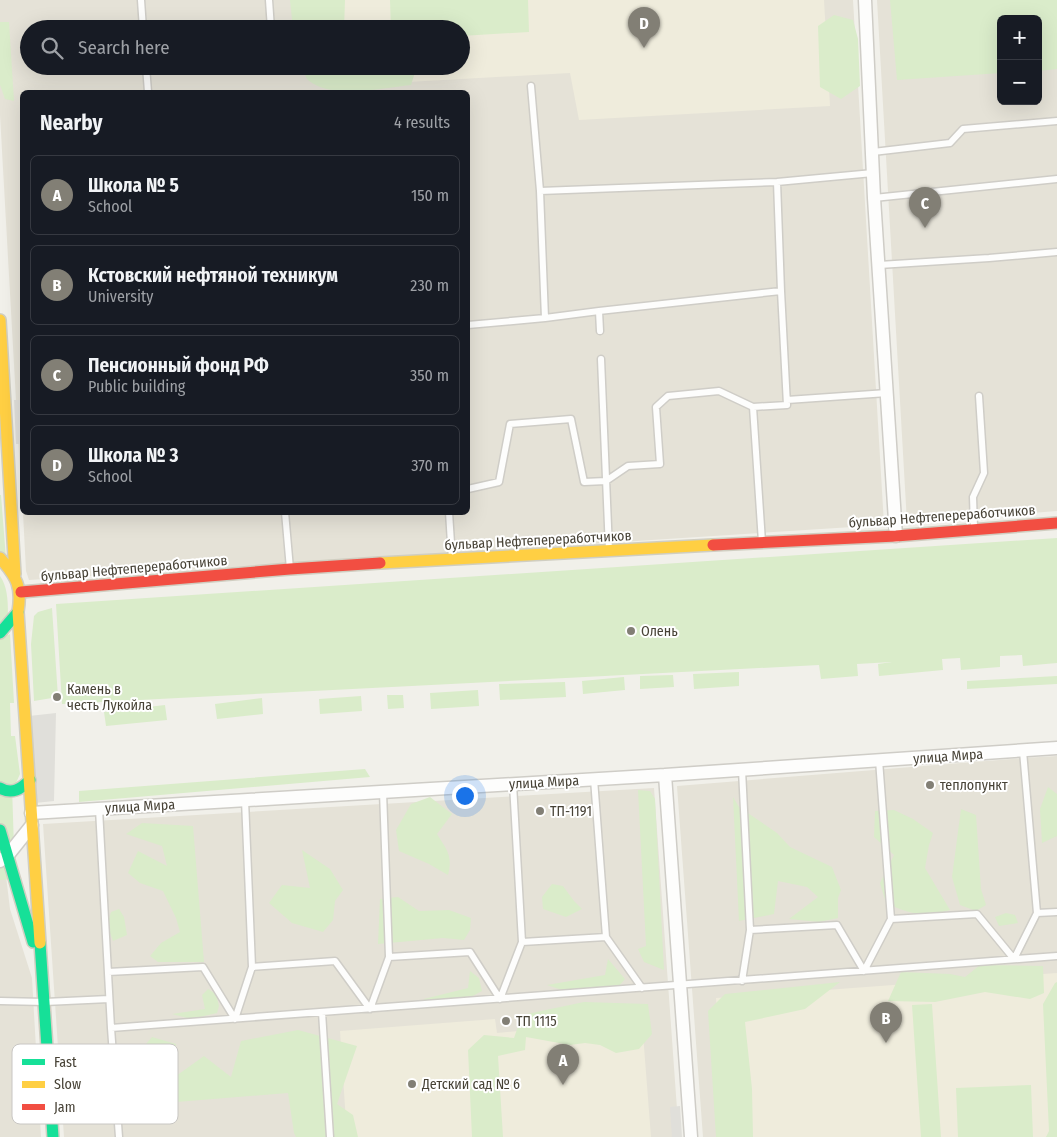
<!DOCTYPE html>
<html lang="en">
<head>
<meta charset="utf-8">
<style>
  :root { --surface:#171b24; --page:#20242c; --text:#f1f3f6; --muted:#9ea1a6; --line:#363941; --accent:#827f75 }
  body { margin:0; font-family:"Fira Sans Condensed",sans-serif; background:var(--page); color:var(--text) }
  .controls { position:absolute; right:15px; top:15px; display:grid; overflow:hidden; border-radius:8px; box-shadow:0 5px 20px #0002 }
  .controls button { width:45px; height:45px; display:grid; place-items:center; padding:0; border:0; border-bottom:1px solid var(--line); background:var(--surface); color:var(--text); font:25px sans-serif }
  .you { position:absolute; left:464px; top:795px; width:18px; height:18px; margin:-12px; border:4px solid #fff; border-radius:50%; background:#1a73e8; box-shadow:0 0 0 8px #1a73e833 }
  .badge { display:grid; place-items:center; width:32px; height:32px; border-radius:50%; background:var(--accent); color:#fff; font-size:16px; font-weight:700 }
  .pin { position:absolute; translate:-50% -41px; filter:drop-shadow(0 1px 2px #0008) }
  .pin::after { content:''; position:absolute; top:26px; width:18px; height:15px; background:inherit; clip-path:polygon(0 0,100% 0,50% 100%) }
  .list { margin:0; padding:0; list-style:none }
  h2 { display:flex; justify-content:space-between; align-items:center; height:65px; margin:0; padding:0 20px; font-size:21px }
  h2 small { font-size:16px; font-weight:400; color:var(--muted) }
  .list li { display:grid; grid-template-columns:32px 1fr auto; gap:15px; align-items:center; box-sizing:border-box; height:80px; margin:0 10px 10px; padding:0 10px; border:1px solid var(--line); border-radius:8px }
  .list b { display:block; font-size:19px; white-space:nowrap }
  .list p { margin:0; font-size:16px; white-space:nowrap; color:var(--muted) }
  .list em { font-size:16px; font-style:normal; color:var(--muted) }
  .icon { flex:none; width:28px; height:28px; fill:none; stroke:currentColor; stroke-width:2; stroke-linecap:round; stroke-linejoin:round }
  .map { position:relative; flex:none; width:1057px; height:1137px; overflow:hidden }
  .search { position:absolute; background:var(--surface); box-shadow:0 5px 20px #0002; left:20px; top:20px; width:450px; height:55px; display:flex; align-items:center; gap:12px; box-sizing:border-box; padding:0 18px; border-radius:28px; color:var(--muted); font-size:19px }
  .panel { position:absolute; background:var(--surface); box-shadow:0 5px 20px #0002; left:20px; top:90px; width:450px; height:425px; border-radius:8px }
  .map>svg:first-child { display:block }
</style>
</head>
<body>
<div class="map">
<svg width="1057" height="1137" viewBox="0 0 1057 1137">
  <rect width="100%" height="100%" fill="#f1f0ea"/>
  <!-- residential -->
  <path fill="#e5e2d7" fill-rule="evenodd" d="M0 0H853L884 525 29 580 26 571 23 513 468 512V92H22V507L0 115ZM29 29H461V66H29Z
    M877 0H1057V511L907 523ZM1001 19H1038V101H1001Z
    M1057 756V1137H703L677 786 1023 758Z
    M654 788 679 1137H64L43 824Z
    M0 876H6L10 909 32 978 41 1137H0Z"/>
  <!-- education -->
  <path fill="#efecdc" d="M332 0H824L830 106 579 120 570 73 337 86 336 66H461V29H334Z
    M1057 973V1137H725L716 998Z
    M641 1008 651 1137H347L340 1031 495 1019 497 1033 518 1031 517 1017Z"/>
  <!-- green -->
  <path fill="#daecca" d="M290 0H345L344 29H293Z
    M390 0H528L529 32 461 36V29H391Z
    M890 0H1057V69L1038 71V19H1001V73L897 80Z
    M834 15 853 20 858 39 860 86 841 99 820 87 818 26Z
    M0 22H9L14 101 5 99 0 85Z
    M302 66H417L411 85C382 88 332 100 308 80 305 77 304 70 302 66Z
    M0 495H1L6 559 0 553Z
    M1057 538V663L1023 666 1022 655 1000 656V667L961 670 960 658 942 659 943 670 879 676 878 664 892 662 857 664 858 676 821 679 819 665 62 704 56 604Z
    M0 576C11 591 7 616 8 635L10 634 14 703H10L11 736H15L20 774 15 785 12 786 15 879 0 880Z
    M52 608 58 697 34 701 31 644 34 616 38 612Z
    M739 672V686L694 689 693 674Z
    M673 675 674 687 640 689V676Z
    M1057 676V684L967 689V681Z
    M624 677 625 690 583 694 582 681Z
    M565 682 566 697 500 700 499 684Z
    M478 690 479 706 431 709 430 693Z
    M387 695H403L404 708 388 709Z
    M361 696 362 711 320 714 319 699Z
    M262 698 263 714 217 719 215 704Z
    M165 705 167 720 106 726 104 712Z
    M365 769 370 777 79 802V791Z
    M1048 787 1057 794V836L1042 843 1040 809Z
    M638 790 650 791 655 799 664 970 644 962 638 949 646 946Z
    M430 797 452 814 437 834C447 850 453 856 448 875L429 864 399 851 396 830 411 804Z
    M733 797 739 807 777 833 790 847 832 867 841 890 838 898V918L819 922 789 919 818 897 807 887 778 881 774 914 739 921Z
    M961 809 976 815 981 889 986 905 976 911 960 905 952 877Z
    M894 810 913 819 933 833 929 845 925 868 950 910C924 918 910 914 886 903L880 883 894 855 874 837 875 811Z
    M142 823 193 826 204 962H158L150 956 161 943 180 932 176 918 163 891 140 883 128 873 138 851 167 866 162 846 126 834Z
    M302 850 330 869 343 890 335 901 333 920 323 932 292 923 269 903 282 885 310 888Z
    M552 884 563 886 574 901 582 909 566 917 543 909 542 897Z
    M398 897 419 911 449 910 471 918 470 930 464 940 443 938 378 944 380 899Z
    M119 909 124 917 127 935 113 941 107 925 111 912Z
    M1006 913 1015 915 1018 923 999 926 995 917Z
    M608 959 625 979 619 986 562 990 547 985 605 975Z
    M980 965 1043 966 1044 993 1030 999 985 992 935 1002 888 1001 901 972 950 974 965 977Z
    M470 971 479 978 482 991 469 998 424 1003V999L468 988Z
    M840 982 805 1009 745 1022 752 1089 753 1137H716L708 1011 725 994Z
    M1057 982V1137H1046L1049 1131 1043 1004 1055 983Z
    M208 989 216 994 219 1006 217 1013 191 1019 172 1014 205 1009 202 995Z
    M584 1002 648 1004 652 1034 639 1049 616 1053 600 1045 585 1043 570 1045 526 1037 525 1050 498 1056 503 1137H472L468 1050 484 1035 514 1038 522 1015Z
    M932 1004 941 1137H921L912 1005Z
    M298 1030 357 1046 337 1104 353 1115 358 1137H296L294 1133 288 1093 164 1103 133 1059 152 1037 176 1044 169 1081 204 1056 231 1077 241 1041Z
    M1031 1085 1033 1137H958L956 1088Z"/>
  <!-- parking -->
  <path fill="#e0dfda" d="M14 400H22V444H16Z
    M56 713 54 801 35 803 29 716Z
    M680 1106 682 1137H672L670 1107Z"/>
  <g fill="none" stroke-linecap="round" stroke-linejoin="round">
    <defs>
      <path id="lane" d="M141 0 143 29
        M269 0 271 29
        M146 66 148 92
        M531 86 540 191
        M873 152 950 143 963 129 1057 121
        M874 198 1057 179
        M879 265 989 258 1057 252
        M599 311 781 291 777 182
        M545 318 540 191 777 182 873 173
        M468 325 545 318 599 311 600 331
        M601 359 609 550
        M787 400 887 393
        M753 407 762 542
        M468 489 499 482 510 424 571 419 584 482 606 481 628 466 660 464 656 407 668 396 719 391 753 407 787 405 781 291
        M285 512 290 569
        M449 512 452 559
        M974 527 973 497 984 473 979 396
        M1023 751 1037 913
        M879 760 891 919
        M742 770 750 930
        M594 779 606 937
        M99 809 111 1028 119 1137
        M522 942 606 937 642 988
        M389 957 470 952 500 999
        M252 967 335 961 370 1009 389 957 383 792
        M108 972 203 967 235 1019 252 967 245 800
        M742 981 750 930 837 925 864 971 891 919 977 914 1014 959 1037 913 1057 912
        M500 999 522 942 513 784
        M0 1001 45 1002 109 999
        M322 1012 330 1137
        M111 1028 1057 956"/>
      <path id="street" d="M865 0 874 198 896 536
        M665 775 691 1137
        M31 813 665 775 1057 748
        M0 861 8 855 32 825"/>
      <path id="fast" d="M0 633 18 612
        M0 788C12 795 21 789 30 780
        M0 830 33 942
        M40 943 53 1137"/>
      <path id="slow" d="M0 320 15 574
        M0 558C17 577 22 587 18 612L40 943
        M380 563 713 545"/>
      <path id="jam" d="M713 545 896 536 1057 523
        M21 592 290 569 380 563"/>
    </defs>
    <!-- lane casing -->
    <use href="#lane" stroke="#cfcdc7" stroke-width="9"/>
    <!-- street casing -->
    <use href="#street" stroke="#cfcdc7" stroke-width="15"/>
    <!-- fast casing -->
    <use href="#fast" stroke="#d0cec1" stroke-width="14"/>
    <!-- slow casing -->
    <use href="#slow" stroke="#d0cec1" stroke-width="14"/>
    <!-- jam casing -->
    <use href="#jam" stroke="#d0cec1" stroke-width="14"/>
    <!-- lane -->
    <use href="#lane" stroke="#fdfdfc" stroke-width="6"/>
    <!-- street -->
    <use href="#street" stroke="#fdfdfc" stroke-width="12"/>
    <!-- fast -->
    <use href="#fast" stroke="#16e098" stroke-width="11"/>
    <!-- slow -->
    <use href="#slow" stroke="#ffcf43" stroke-width="11"/>
    <!-- jam -->
    <use href="#jam" stroke="#f24e42" stroke-width="11"/>
  </g>
  <!-- markers -->
  <g fill="#827f75" stroke="#fff" stroke-width="2">
    <circle cx="631" cy="631" r="5"/>
    <circle cx="57" cy="697" r="5"/>
    <circle cx="930" cy="785" r="5"/>
    <circle cx="540" cy="811" r="5"/>
    <circle cx="506" cy="1021" r="5"/>
    <circle cx="412" cy="1084" r="5"/>
  </g>
  <g text-anchor="middle" stroke-width="4" stroke-linejoin="round" paint-order="stroke">
    <!-- street labels -->
    <g font-size="14" fill="#474236" stroke="#fff">
      <text transform="translate(942 516) rotate(-4)" y="5">бульвар Нефтепереработчиков</text>
      <text transform="translate(538 540) rotate(-3)" y="5">бульвар Нефтепереработчиков</text>
      <text transform="translate(134 568) rotate(-5)" y="5">бульвар Нефтепереработчиков</text>
      <text transform="translate(948 756) rotate(-4)" y="5">улица Мира</text>
      <text transform="translate(544 782) rotate(-3)" y="5">улица Мира</text>
      <text transform="translate(140 806) rotate(-3)" y="5">улица Мира</text>
    </g>
    <!-- poi labels -->
    <g font-size="14" fill="#474236" stroke="#fff" text-anchor="start">
      <text x="641" y="636">Олень</text>
      <text x="67" y="694">Камень в<tspan x="67" dy="16">честь Лукойла</tspan></text>
      <text x="940" y="790">теплопункт</text>
      <text x="550" y="816">ТП-1191</text>
      <text x="516" y="1026">ТП 1115</text>
      <text x="422" y="1089">Детский сад № 6</text>
    </g>
  </g>
  <!-- legend -->
  <rect x="12" y="1044" width="166" height="80" rx="8" fill="#fff" stroke="#c8c6c3" stroke-width="1"/>
  <rect x="22" y="1059" width="23" height="6" fill="#16e098"/>
  <rect x="22" y="1081" width="23" height="7" fill="#ffcf43"/>
  <rect x="22" y="1104" width="23" height="6" fill="#f24e42"/>
  <g font-size="14" fill="#474236">
    <text x="54" y="1067">Fast</text>
    <text x="54" y="1089">Slow</text>
    <text x="54" y="1112">Jam</text>
  </g>
</svg>
<div class="controls">
<button>+</button>
<button>−</button>
</div>
<div class="you"></div>
<div class="pin badge" style="left:563px;top:1085px">A</div>
<div class="pin badge" style="left:886px;top:1043px">B</div>
<div class="pin badge" style="left:925px;top:228px">C</div>
<div class="pin badge" style="left:644px;top:48px">D</div>
<div class="search"><svg class="icon" aria-label="search" viewBox="0 0 24 24"><circle cx="10" cy="10" r="6"/><path d="M15 15l6 6"/></svg>Search here</div>
<section class="panel">
<h2>Nearby<small>4 results</small></h2>
<ul class="list">
<li><span class="badge">A</span><div><b>Школа № 5</b><p>School</p></div><em>150 m</em></li>
<li><span class="badge">B</span><div><b>Кстовский нефтяной техникум</b><p>University</p></div><em>230 m</em></li>
<li><span class="badge">C</span><div><b>Пенсионный фонд РФ</b><p>Public building</p></div><em>350 m</em></li>
<li><span class="badge">D</span><div><b>Школа № 3</b><p>School</p></div><em>370 m</em></li>
</ul>
</section>
</div>
</body>
</html>
